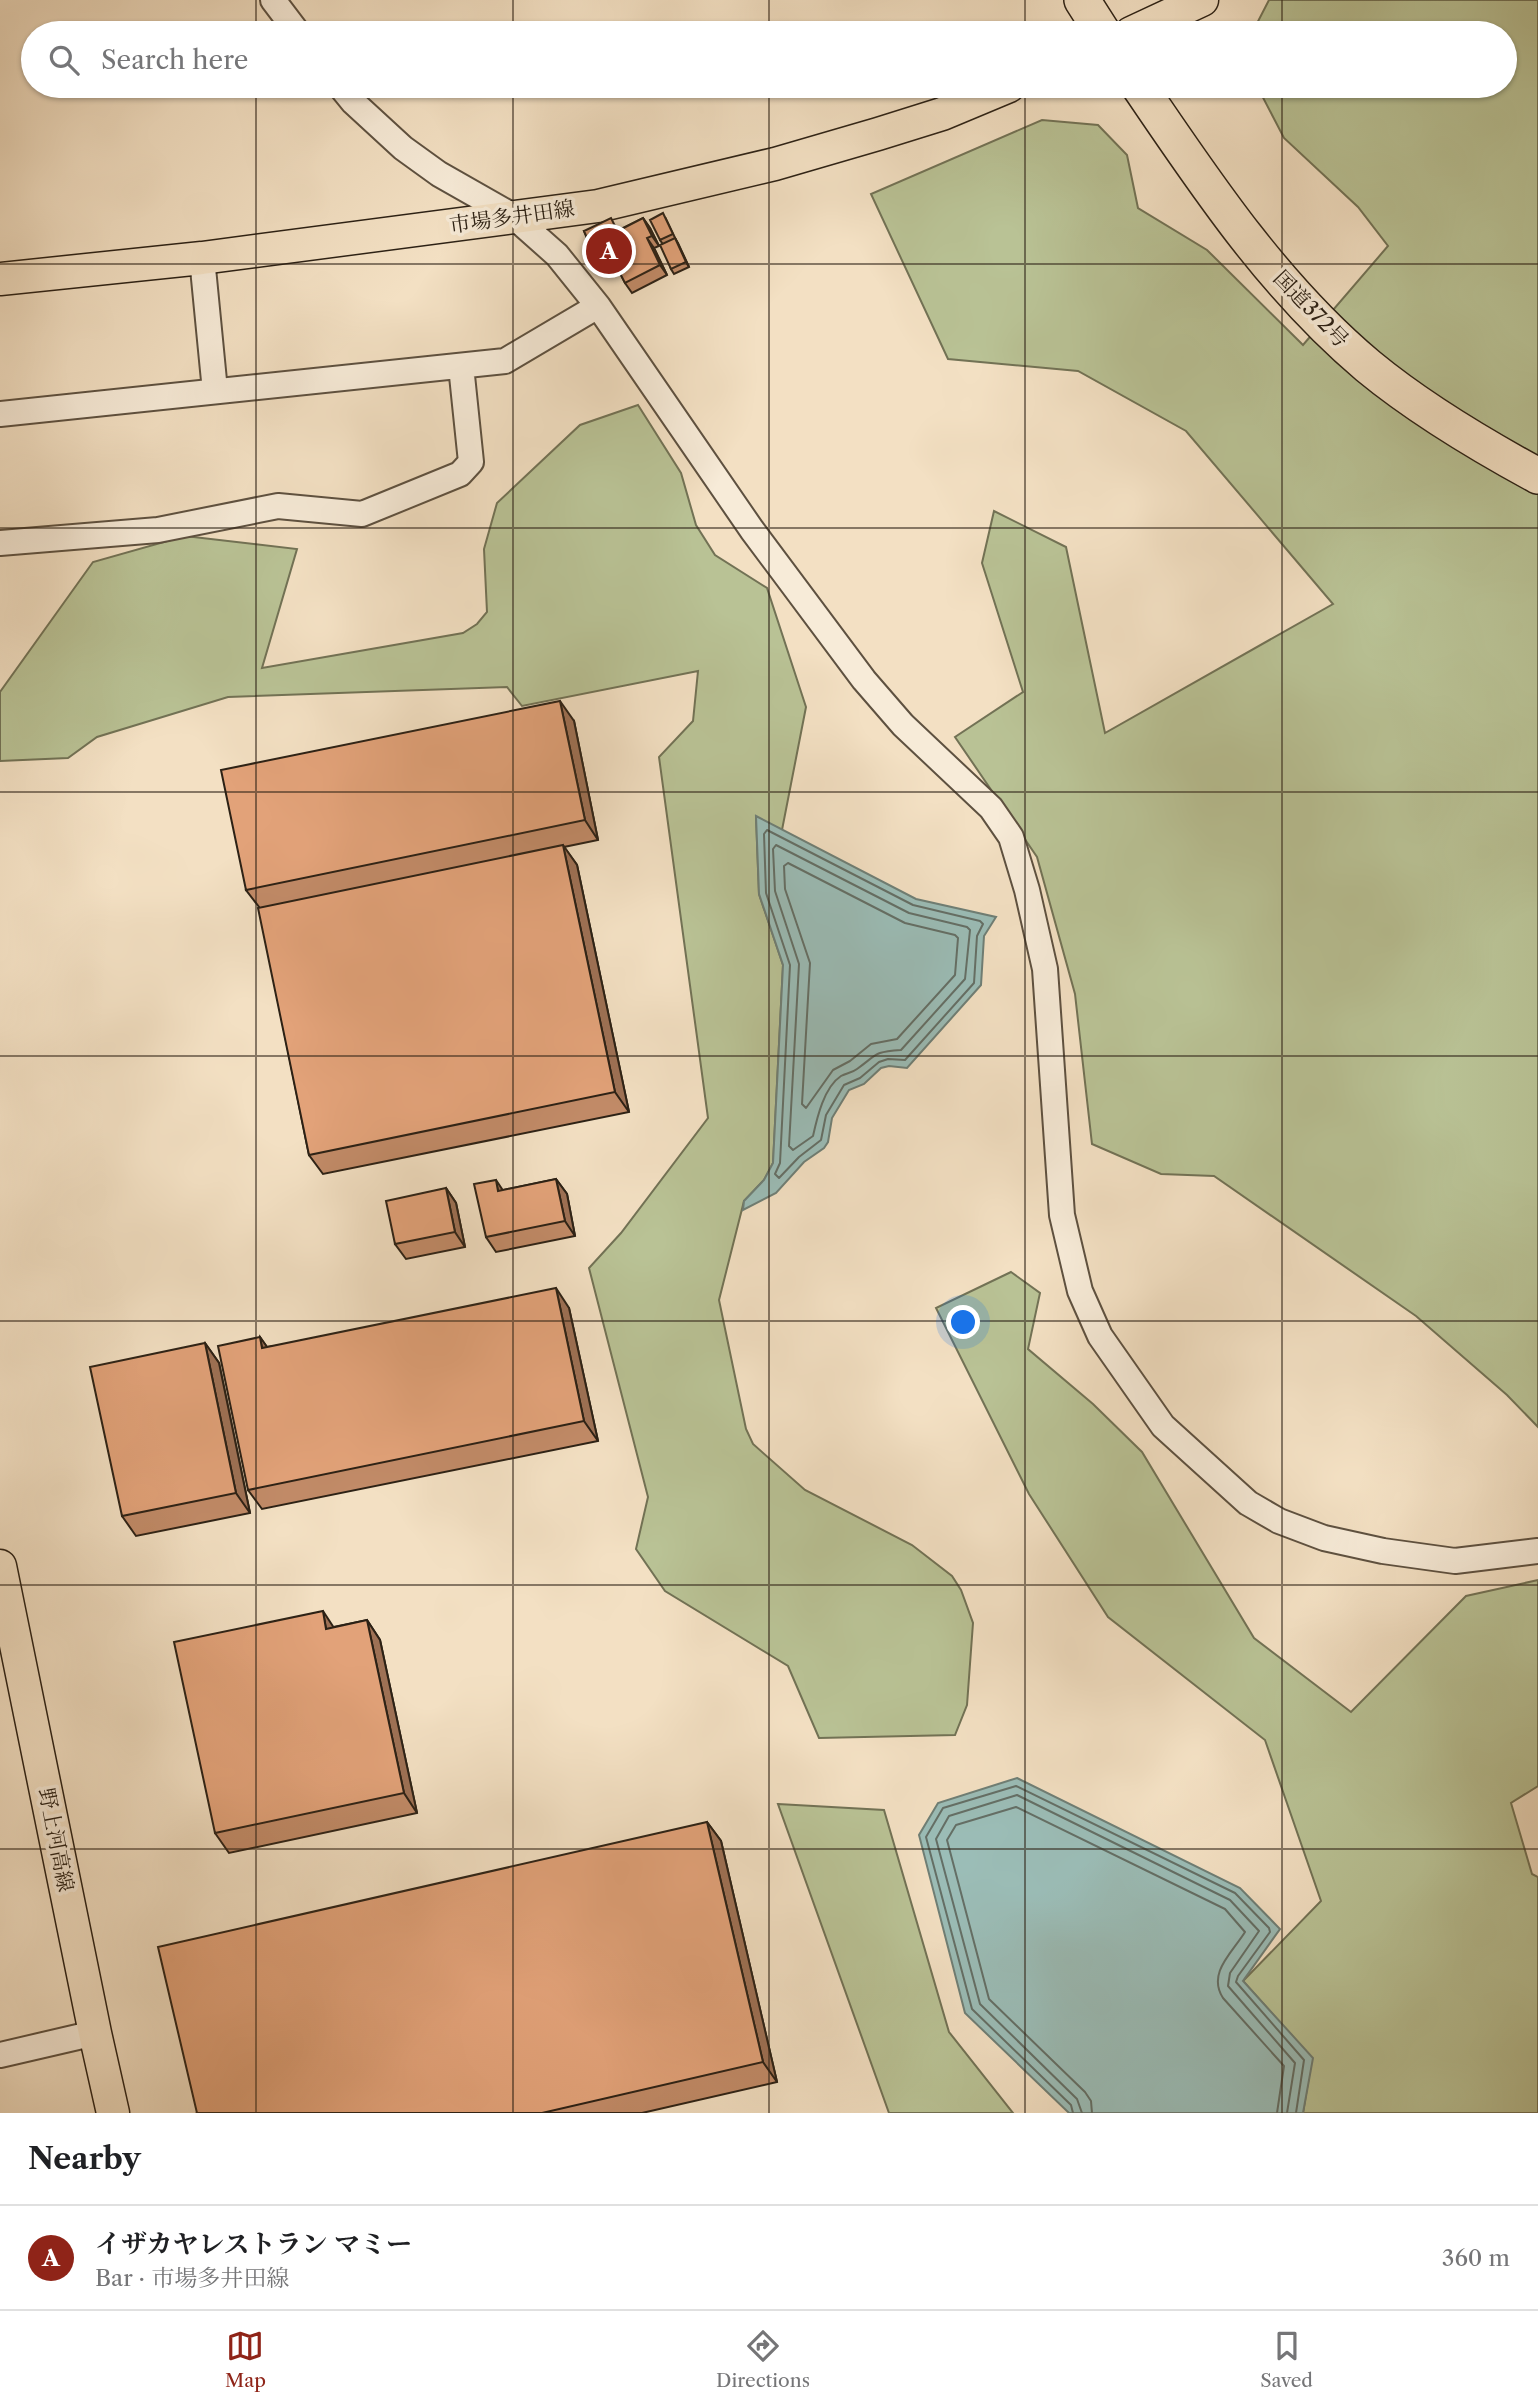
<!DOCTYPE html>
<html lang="en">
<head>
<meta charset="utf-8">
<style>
  :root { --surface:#fff; --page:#f2f2f2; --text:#202124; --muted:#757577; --line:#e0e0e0; --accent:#8f2418 }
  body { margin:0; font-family:"Libre Caslon Text","Noto Serif JP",serif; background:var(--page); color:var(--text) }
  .you { position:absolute; left:964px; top:1323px; width:24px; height:24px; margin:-18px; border:5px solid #fff; border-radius:50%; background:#1a73e8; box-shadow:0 0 0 10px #1a73e833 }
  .badge { display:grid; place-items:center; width:46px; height:46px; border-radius:50%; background:var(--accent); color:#fff; font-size:23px; font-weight:700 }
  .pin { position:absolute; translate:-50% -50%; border:4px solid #fff; box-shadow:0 2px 7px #0006 }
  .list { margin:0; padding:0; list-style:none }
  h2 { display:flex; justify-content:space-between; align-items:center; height:91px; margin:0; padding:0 28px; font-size:30px }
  h2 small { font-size:23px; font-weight:400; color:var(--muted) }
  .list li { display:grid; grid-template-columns:46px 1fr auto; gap:21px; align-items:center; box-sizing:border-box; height:105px; padding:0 28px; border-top:2px solid var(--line) }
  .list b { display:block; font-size:26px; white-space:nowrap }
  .list p { margin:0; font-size:23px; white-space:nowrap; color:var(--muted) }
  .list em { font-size:23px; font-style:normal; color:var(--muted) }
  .icon { flex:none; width:38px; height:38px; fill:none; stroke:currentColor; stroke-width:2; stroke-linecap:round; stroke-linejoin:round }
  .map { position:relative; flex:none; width:1538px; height:2113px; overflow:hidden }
  .search { position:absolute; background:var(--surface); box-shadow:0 2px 5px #0004; left:21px; right:21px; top:21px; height:77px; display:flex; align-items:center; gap:18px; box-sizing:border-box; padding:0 24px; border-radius:38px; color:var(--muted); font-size:26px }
  .sheet { height:196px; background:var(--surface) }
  nav { display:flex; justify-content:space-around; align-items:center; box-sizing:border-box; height:98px; border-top:2px solid var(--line); background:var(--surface); font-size:19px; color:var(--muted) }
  nav a { display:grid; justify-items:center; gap:4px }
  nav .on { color:var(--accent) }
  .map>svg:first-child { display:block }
</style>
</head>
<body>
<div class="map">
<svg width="1538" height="2113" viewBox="0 0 1538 2113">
  <rect width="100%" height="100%" fill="#f3e0c3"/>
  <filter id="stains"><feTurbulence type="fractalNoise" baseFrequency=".00286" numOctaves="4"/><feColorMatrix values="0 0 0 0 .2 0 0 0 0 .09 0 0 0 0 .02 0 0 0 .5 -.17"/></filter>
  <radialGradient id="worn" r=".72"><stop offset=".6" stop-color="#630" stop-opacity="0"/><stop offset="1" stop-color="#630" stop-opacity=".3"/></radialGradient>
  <!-- green -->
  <path fill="#b9c295" stroke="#727255" stroke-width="2" d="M1269 0H1538V1427L1507 1395 1416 1316 1214 1176 1161 1174 1092 1144 1075 994 1037 857 955 737 1023 692 982 563 994 511 1066 547 1105 733 1333 604 1186 431 1078 371 948 359 871 194 1042 120 1098 125 1127 155 1138 208 1207 250 1303 345 1388 246 1358 207 1284 138 1257 86H1505V33H1252Z
    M638 405 681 473 696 525 715 555 767 588 806 707 782 830 756 817 759 894 783 965 773 1163 764 1180 744 1201 719 1300 746 1429 753 1444 805 1490 912 1545 952 1576 961 1590 973 1623 967 1705 955 1735 819 1738 788 1666 665 1591 636 1549 648 1497 589 1268 621 1233 708 1118 659 757 693 721 698 671 522 706 507 687 228 697 97 737 68 758 0 761V692L93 562 185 536 297 549 262 668 463 633 477 624 487 612 484 549 497 503 580 425Z
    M1011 1272 1040 1293 1028 1349 1093 1404 1142 1452 1254 1638 1351 1712 1466 1596 1538 1580V1786L1511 1803 1532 1874 1538 1877V2113H1303L1312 2058 1243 1981 1321 1901 1265 1740 1108 1617 1029 1494 936 1308Z
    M778 1804 884 1810 949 2032 1013 2113H889Z"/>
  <!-- water -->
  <path fill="#9bbdb7" stroke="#6f7f76" stroke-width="2" d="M756 816 916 899 996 917 984 936 981 985 907 1068 889 1066 881 1068 864 1084 849 1090 832 1118 828 1142 824 1148 804 1162 776 1193 743 1210 744 1201 764 1180 773 1163 783 965 759 894Z
    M1017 1778 1240 1888 1280 1929 1243 1981 1313 2058 1303 2113H1069L965 2013 919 1835 938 1803Z"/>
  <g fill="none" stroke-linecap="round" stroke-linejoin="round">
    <!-- shore -->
    <path stroke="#646f66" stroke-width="2" d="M767 830 913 905 980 921 983 924 977 936 974 983 905 1060 888 1059 879 1062 860 1078 844 1085 826 1115 821 1140 799 1157 779 1178 775 1174 780 1163 790 965 766 893 764 834Z
      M776 845 909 913 967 927 970 930 965 979 901 1050C873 1052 878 1054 857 1069 852 1073 846 1073 841 1076 824 1087 817 1118 813 1136L793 1150 789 1146 799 964 775 891 773 849Z
      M788 863 905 923 955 935 958 938 955 975 897 1039 871 1044 850 1061 833 1070 806 1108 802 1104 810 963 785 889 784 866Z
      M1073 2113 1071 2105 972 2009 926 1837 943 1808 1016 1786 1235 1893 1269 1928 1270 1932 1238 1976 1236 1982 1304 2060 1296 2113
      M1082 2113 1077 2099 980 2004 936 1839 949 1816 1017 1795 1230 1900 1259 1931 1230 1973 1228 1986 1295 2063 1287 2113
      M1092 2113 1091 2101 1085 2092 989 1999 947 1840 956 1825 1016 1807 1225 1909 1245 1932C1232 1953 1207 1973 1223 1998L1284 2066 1277 2113"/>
    <defs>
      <path id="minor" d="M273 0 298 33
        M340 86 353 102 403 148 439 174 513 216 557 255 598 306 752 530 864 680 903 725 991 808 1011 837 1027 890 1045 969 1062 1215 1080 1291 1100 1336 1163 1426 1248 1503 1279 1521 1324 1538 1383 1551 1455 1561 1538 1551
        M202 258 215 391
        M0 414 505 361 598 306
        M0 543 158 530 278 506 362 514 460 474 471 462 461 366
        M0 2055 95 2033"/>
      <path id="major" d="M1131 33 1202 0
        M0 279 202 258 598 206 775 164 878 134 942 114 1009 86
        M0 1566 95 2033 113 2113"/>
      <path id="highway" d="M1082 0 1103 33
        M1139 86C1206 185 1275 288 1368 366 1420 409 1479 444 1538 476"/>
    </defs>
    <!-- minor casing -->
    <use href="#minor" stroke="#5e5140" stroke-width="28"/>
    <!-- major casing -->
    <use href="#major" stroke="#2c2115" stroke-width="35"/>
    <!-- highway casing -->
    <use href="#highway" stroke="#2c2115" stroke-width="38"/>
    <!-- minor -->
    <use href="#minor" stroke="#f7ebd8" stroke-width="24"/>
    <!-- major -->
    <use href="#major" stroke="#f3e0c3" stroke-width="32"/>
    <!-- highway -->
    <use href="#highway" stroke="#f3e0c3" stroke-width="35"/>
  </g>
  <!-- wall -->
  <path fill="#c28b68" stroke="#2c2115" stroke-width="2" fill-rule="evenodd" d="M643 218 650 228 659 246 654 248 667 275 632 293 625 283 615 263 603 269 596 259 584 231 618 228 619 230ZM614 243 618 252 616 254 611 244Z
    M666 219 689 267 674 274 671 269 662 243 660 240Z
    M574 721 598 840 564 847 577 865 629 1112 323 1174 309 1155 259 907 246 890Z
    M556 1179 567 1194 575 1236 496 1252 486 1237 503 1190Z
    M446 1188 456 1203 465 1247 406 1259 395 1244Z
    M569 1308 598 1441 262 1509 248 1490 260 1337 267 1347Z
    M205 1343 219 1363 250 1513 136 1536 122 1516Z
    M367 1620 380 1640 417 1813 229 1853 215 1833 334 1627Z
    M707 1822 721 1841 777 2082 642 2113H197Z"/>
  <!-- shaded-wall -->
  <path fill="#9e7155" stroke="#2c2115" stroke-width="2" d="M643 218 650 228 659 246 652 236Z
    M604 234 611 244 619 262 612 251Z
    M647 238 654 248 667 275 660 265Z
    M675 238 678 243 689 267 686 262Z
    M560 701 574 721 598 840 585 820Z
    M563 845 577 865 629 1112 615 1092Z
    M556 1179 567 1194 575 1236 565 1221Z
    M496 1180 506 1195 498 1191Z
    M446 1188 456 1203 465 1247 455 1232Z
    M556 1288 569 1308 598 1441 584 1421Z
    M260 1337 274 1357 262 1348Z
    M205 1343 219 1363 250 1513 236 1493Z
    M323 1611 336 1631 326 1629Z
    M367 1620 380 1640 417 1813 404 1793Z
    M707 1822 721 1841 777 2082 763 2062Z"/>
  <!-- building -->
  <path fill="#e2a279" stroke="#2c2115" stroke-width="2" d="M663 213 673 234 660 240 650 220Z
    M611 218 616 228 604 234 612 251 596 259 584 231Z
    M643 218 652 236 647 238 660 265 625 283 611 256 618 252 610 235Z
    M675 238 686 262 671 269 660 245Z
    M560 701 585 820 246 890 221 770Z
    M563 845 615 1092 309 1155 258 908Z
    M556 1179 565 1221 486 1237 474 1184 496 1180 498 1191Z
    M446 1188 455 1232 395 1244 386 1201Z
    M556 1288 584 1421 248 1490 218 1346 260 1337 262 1348Z
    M205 1343 236 1493 122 1516 90 1367Z
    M323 1611 326 1629 367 1620 404 1793 215 1833 174 1642Z
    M707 1822 763 2062 542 2113H197L158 1947Z"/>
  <!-- grid -->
  <path fill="none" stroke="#2c2115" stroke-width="2" stroke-opacity="0.55" d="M256 0V33M513 0V33M769 0V33M1025 0V33M1282 0V33M256 86V2113M513 86V2113M769 86V2113M1025 86V2113M1282 86V2113M0 264H1538M0 528H1538M0 792H1538M0 1056H1538M0 1321H1538M0 1585H1538M0 1849H1538"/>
  <g text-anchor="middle" stroke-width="7" stroke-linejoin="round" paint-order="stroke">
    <!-- street labels -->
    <g font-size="21" fill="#2c2115" stroke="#f7ebd8">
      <text transform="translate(512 217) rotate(-8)" y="7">市場多井田線</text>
      <text transform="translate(1311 309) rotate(46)" y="7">国道372号</text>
      <text transform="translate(56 1840) rotate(79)" y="7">野上河高線</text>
    </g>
  </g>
  <rect width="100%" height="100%" filter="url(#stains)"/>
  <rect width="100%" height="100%" fill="url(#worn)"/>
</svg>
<div class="you"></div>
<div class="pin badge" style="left:609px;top:251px">A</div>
<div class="search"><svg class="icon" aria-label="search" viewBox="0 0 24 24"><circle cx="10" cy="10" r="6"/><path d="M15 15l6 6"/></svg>Search here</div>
</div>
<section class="sheet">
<h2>Nearby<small></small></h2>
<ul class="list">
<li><span class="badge">A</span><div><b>イザカヤレストラン マミー</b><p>Bar · 市場多井田線</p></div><em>360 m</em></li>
</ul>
</section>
<nav>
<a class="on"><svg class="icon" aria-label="map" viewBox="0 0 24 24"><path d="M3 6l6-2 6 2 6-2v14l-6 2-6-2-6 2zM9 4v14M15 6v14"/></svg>Map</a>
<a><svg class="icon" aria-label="directions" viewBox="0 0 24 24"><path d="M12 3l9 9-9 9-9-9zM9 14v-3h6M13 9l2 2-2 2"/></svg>Directions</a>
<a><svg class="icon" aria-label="saved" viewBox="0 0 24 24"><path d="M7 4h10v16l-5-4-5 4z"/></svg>Saved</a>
</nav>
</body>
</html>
